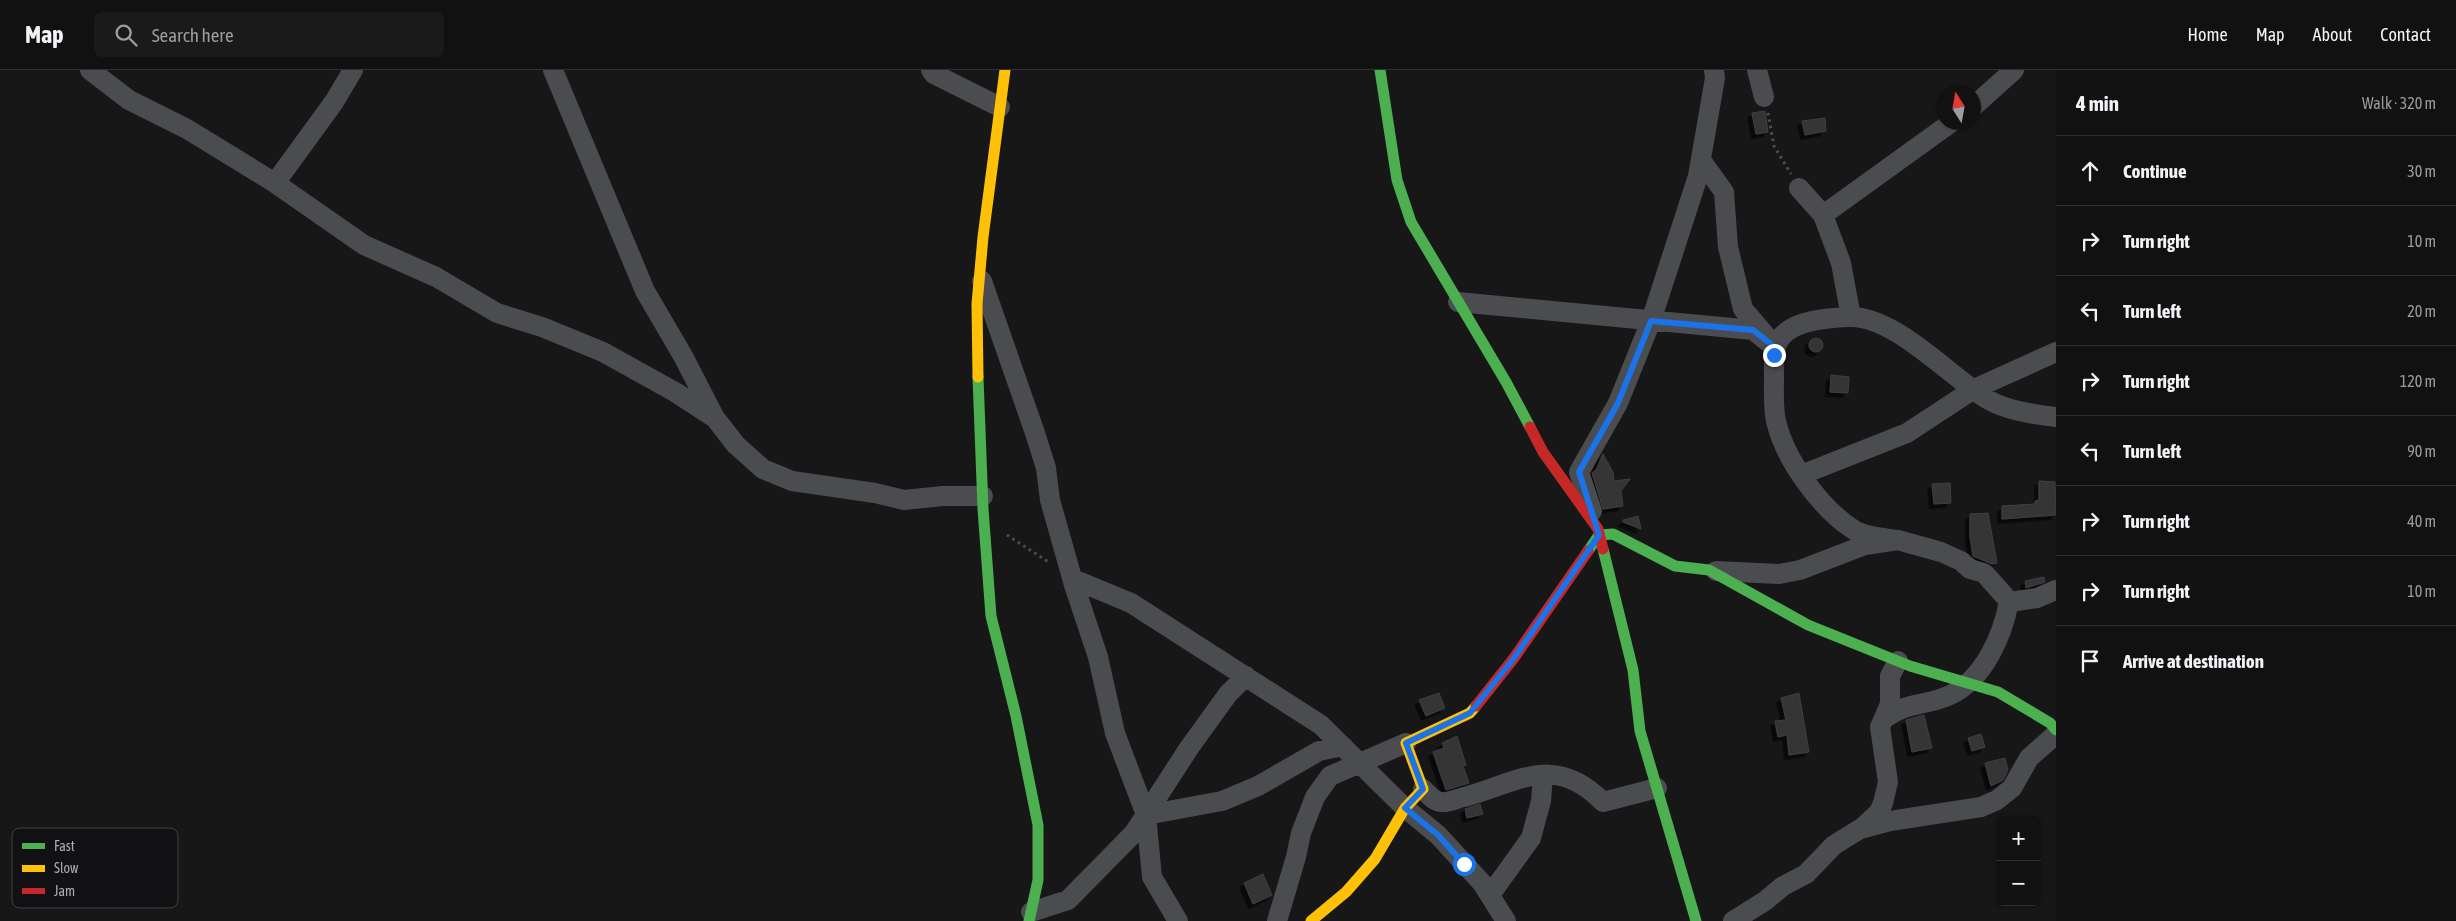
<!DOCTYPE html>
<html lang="en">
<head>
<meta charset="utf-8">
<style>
  :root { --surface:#111; --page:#1a1a1a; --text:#f1f3f6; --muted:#9c9d9f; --line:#303131 }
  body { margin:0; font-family:"Asap Condensed",sans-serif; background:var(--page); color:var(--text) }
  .controls { position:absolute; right:15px; bottom:15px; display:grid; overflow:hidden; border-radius:8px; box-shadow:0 1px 4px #0004 }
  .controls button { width:45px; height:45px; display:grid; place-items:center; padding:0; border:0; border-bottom:1px solid var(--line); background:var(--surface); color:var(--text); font:25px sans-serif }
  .compass { position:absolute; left:1936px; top:15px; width:45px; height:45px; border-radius:50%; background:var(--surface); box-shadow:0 1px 4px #0004; rotate:349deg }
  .stop { position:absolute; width:15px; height:15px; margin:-11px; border:4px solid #1a73e8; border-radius:50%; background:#fff }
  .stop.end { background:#1a73e8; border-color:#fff; box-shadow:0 1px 5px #0008 }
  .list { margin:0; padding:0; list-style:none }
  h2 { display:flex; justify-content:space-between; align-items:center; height:65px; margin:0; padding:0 20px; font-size:21px }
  h2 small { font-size:16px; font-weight:400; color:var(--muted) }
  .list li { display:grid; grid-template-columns:32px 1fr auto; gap:15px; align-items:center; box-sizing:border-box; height:70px; padding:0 20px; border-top:1px solid var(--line) }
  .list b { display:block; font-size:19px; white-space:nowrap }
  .list em { font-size:16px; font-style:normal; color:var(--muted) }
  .icon { flex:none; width:28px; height:28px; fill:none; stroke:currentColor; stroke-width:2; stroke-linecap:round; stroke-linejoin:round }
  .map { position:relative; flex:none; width:2056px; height:851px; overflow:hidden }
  header { display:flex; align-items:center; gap:30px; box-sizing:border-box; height:70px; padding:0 25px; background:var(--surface); border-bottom:1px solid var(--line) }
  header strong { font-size:24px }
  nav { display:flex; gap:28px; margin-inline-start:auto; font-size:18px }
  .search { width:350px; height:45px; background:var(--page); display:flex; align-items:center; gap:12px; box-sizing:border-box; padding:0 18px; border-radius:8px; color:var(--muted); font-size:19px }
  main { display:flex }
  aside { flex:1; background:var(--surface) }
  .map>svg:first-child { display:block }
</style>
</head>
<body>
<header>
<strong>Map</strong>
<div class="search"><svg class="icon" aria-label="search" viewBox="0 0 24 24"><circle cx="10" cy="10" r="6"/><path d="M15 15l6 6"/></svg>Search here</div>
<nav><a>Home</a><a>Map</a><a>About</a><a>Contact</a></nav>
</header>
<main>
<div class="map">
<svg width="2056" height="851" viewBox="0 0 2056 851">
  <defs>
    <filter id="shadow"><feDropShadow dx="-4.5" dy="4.5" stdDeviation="0" flood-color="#0009"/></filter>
  </defs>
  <rect width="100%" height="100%" fill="#171717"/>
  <!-- building -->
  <path fill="#353536" stroke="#3f4043" filter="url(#shadow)" d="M1765 41 1768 62 1756 64 1752 43Z
    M1825 48 1826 61 1805 65 1802 51Z
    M1809 275a7 7 0 1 1 14 0a7 7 0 1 1-14 0Z
    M1831 305 1849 307 1848 323 1830 322Z
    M1603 384 1613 402 1614 411 1630 409 1621 421 1623 436 1603 439 1592 403 1596 400Z
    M2039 411 2055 412 2056 445 2002 449V436L2035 434V431L2039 430Z
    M1950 413 1951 433 1934 434 1932 414Z
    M1988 443 1997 493 1992 494 1973 486 1970 467V444Z
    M1638 446 1641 459 1623 452V450Z
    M2044 507 2045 512 2026 518 2025 511Z
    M1439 623 1445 638 1426 646 1419 630Z
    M1799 623 1809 682 1789 685 1787 665 1778 667 1775 651 1786 650 1781 628Z
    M1924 645 1932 678 1912 682 1906 650Z
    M1981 664 1985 677 1972 681 1968 668Z
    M1457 666 1466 695 1463 696 1469 713 1446 720 1433 682 1444 678 1442 673Z
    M2005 688 2008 700 2003 710 1991 716 1985 693Z
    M1480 734 1483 744 1467 748 1465 739Z
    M1263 804 1272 825 1253 834 1244 813Z"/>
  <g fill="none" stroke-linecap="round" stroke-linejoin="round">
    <!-- path -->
    <path stroke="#4d4e52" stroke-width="3" stroke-dasharray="2.5 4" stroke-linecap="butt" d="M1768 43 1774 76 1791 104
      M1007 465 1050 493"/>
    <!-- street -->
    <path stroke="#4b4c50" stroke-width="20" d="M90 0 129 30 187 59 275 113 364 175 436 207 497 243 542 257 603 282 675 322 715 348
      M553 0 645 221 683 286 715 348 736 375 763 399 792 411 875 423 904 430 943 426H983
      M931 0 934 4 1000 37
      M1757 0 1764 27
      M1974 36 2014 0
      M1701 90 1724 122 1728 177 1743 239 1767 267
      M275 113 334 32 353 0
      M1799 118 1823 145
      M982 211 1035 363 1046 398 1050 430 1074 515 1098 587 1115 663 1146 745 1152 807 1178 851
      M1458 232 1753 260 1776 278
      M1851 247 1841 193 1823 145 1952 52
      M1801 405 1907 363 1974 319 2056 282
      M1592 441 1579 402 1618 333 1651 251 1698 106 1715 8 1714 0
      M1898 470C1885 468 1865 467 1854 460 1821 439 1785 390 1776 351 1773 337 1774 321 1774 306 1774 293 1772 277 1782 266 1796 250 1828 248 1849 247 1894 245 1949 306 1987 329 2007 341 2033 344 2056 347
      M1716 501 1779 504 1800 500 1865 475 1898 470 1941 482 1961 491 1970 499 1984 503 2010 532 2037 528 2056 520
      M1073 509 1131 533 1321 655 1405 738 1438 765 1482 813 1506 851
      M1885 648C1909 631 1927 636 1950 625 1984 609 2003 565 2009 531
      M1423 719C1428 724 1434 732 1442 732 1448 733 1458 728 1464 727 1517 713 1554 682 1603 732L1657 718
      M1146 745 1222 731 1258 716 1319 681 1343 676
      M1862 758 1879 742 1883 733 1888 712 1880 657 1890 634V606L1898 591
      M1490 825 1531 768 1541 731 1543 705
      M1031 842 1068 830 1134 763 1189 678 1228 624 1246 606
      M1277 851 1296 787 1301 763 1315 727 1330 706 1406 673
      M1733 851 1765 831 1783 816 1806 804 1834 775 1860 759 1890 751 1981 737 1997 730 2012 718 2029 688 2056 664"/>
    <!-- fast -->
    <path stroke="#4caf50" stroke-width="11" d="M1380 0 1397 110 1411 152 1506 312 1530 357
      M978 307 983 439 991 546 1016 646 1038 755V810L1029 851
      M1603 479 1633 600 1640 661 1696 851
      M1588 481 1599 465 1613 464 1675 496 1709 500 1808 555 1910 596 1998 622 2050 653 2056 660"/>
    <!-- slow -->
    <path stroke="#ffc107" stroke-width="11" d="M978 307 977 234 983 167 1005 0
      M1311 851 1346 822 1375 789 1405 738 1423 719 1406 673 1470 643 1476 636"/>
    <!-- jam -->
    <path stroke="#c62828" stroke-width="11" d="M1530 357 1543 382 1598 459 1603 479
      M1476 636 1514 588 1588 481"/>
  </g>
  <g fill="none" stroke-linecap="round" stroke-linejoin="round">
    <!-- route -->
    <path stroke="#1a73e8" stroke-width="6" d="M1464 794 1438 765 1405 738 1423 719 1406 673 1470 643 1514 588 1599 465 1579 402 1618 333 1651 251 1753 260 1776 278 1774 285"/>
  </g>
  <!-- legend -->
  <rect x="12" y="758" width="166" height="80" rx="8" fill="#111113" stroke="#3e4045" stroke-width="1"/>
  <rect x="22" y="773" width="23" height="6" fill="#4caf50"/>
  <rect x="22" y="795" width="23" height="7" fill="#ffc107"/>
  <rect x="22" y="818" width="23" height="6" fill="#c62828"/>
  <g font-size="14" fill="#a8adb8">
    <text x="54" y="781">Fast</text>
    <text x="54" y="803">Slow</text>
    <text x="54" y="826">Jam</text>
  </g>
</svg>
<div class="controls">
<button>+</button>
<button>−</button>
</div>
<svg class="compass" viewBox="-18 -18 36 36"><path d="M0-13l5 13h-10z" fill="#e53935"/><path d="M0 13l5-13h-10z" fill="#9c9d9f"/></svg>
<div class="stop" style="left:1464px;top:794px"></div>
<div class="stop end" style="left:1774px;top:285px"></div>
</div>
<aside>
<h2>4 min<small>Walk · 320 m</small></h2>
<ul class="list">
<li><svg class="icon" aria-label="ahead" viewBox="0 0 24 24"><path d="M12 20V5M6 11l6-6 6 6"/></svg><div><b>Continue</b></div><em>30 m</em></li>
<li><svg class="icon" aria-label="right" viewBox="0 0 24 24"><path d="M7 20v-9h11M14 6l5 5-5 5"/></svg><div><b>Turn right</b></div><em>10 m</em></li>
<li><svg class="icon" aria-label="left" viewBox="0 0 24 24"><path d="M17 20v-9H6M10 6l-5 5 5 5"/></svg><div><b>Turn left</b></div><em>20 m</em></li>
<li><svg class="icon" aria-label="right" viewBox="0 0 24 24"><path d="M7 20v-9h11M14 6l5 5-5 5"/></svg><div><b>Turn right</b></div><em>120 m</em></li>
<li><svg class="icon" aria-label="left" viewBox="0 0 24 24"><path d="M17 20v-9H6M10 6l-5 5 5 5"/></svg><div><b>Turn left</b></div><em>90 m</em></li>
<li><svg class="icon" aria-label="right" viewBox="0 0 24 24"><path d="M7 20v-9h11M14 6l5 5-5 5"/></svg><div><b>Turn right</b></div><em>40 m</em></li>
<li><svg class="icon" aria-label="right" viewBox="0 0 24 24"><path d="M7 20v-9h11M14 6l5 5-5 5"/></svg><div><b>Turn right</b></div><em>10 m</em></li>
<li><svg class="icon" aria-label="arrive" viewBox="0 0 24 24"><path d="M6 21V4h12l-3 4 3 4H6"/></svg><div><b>Arrive at destination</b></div></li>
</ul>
</aside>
</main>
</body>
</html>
